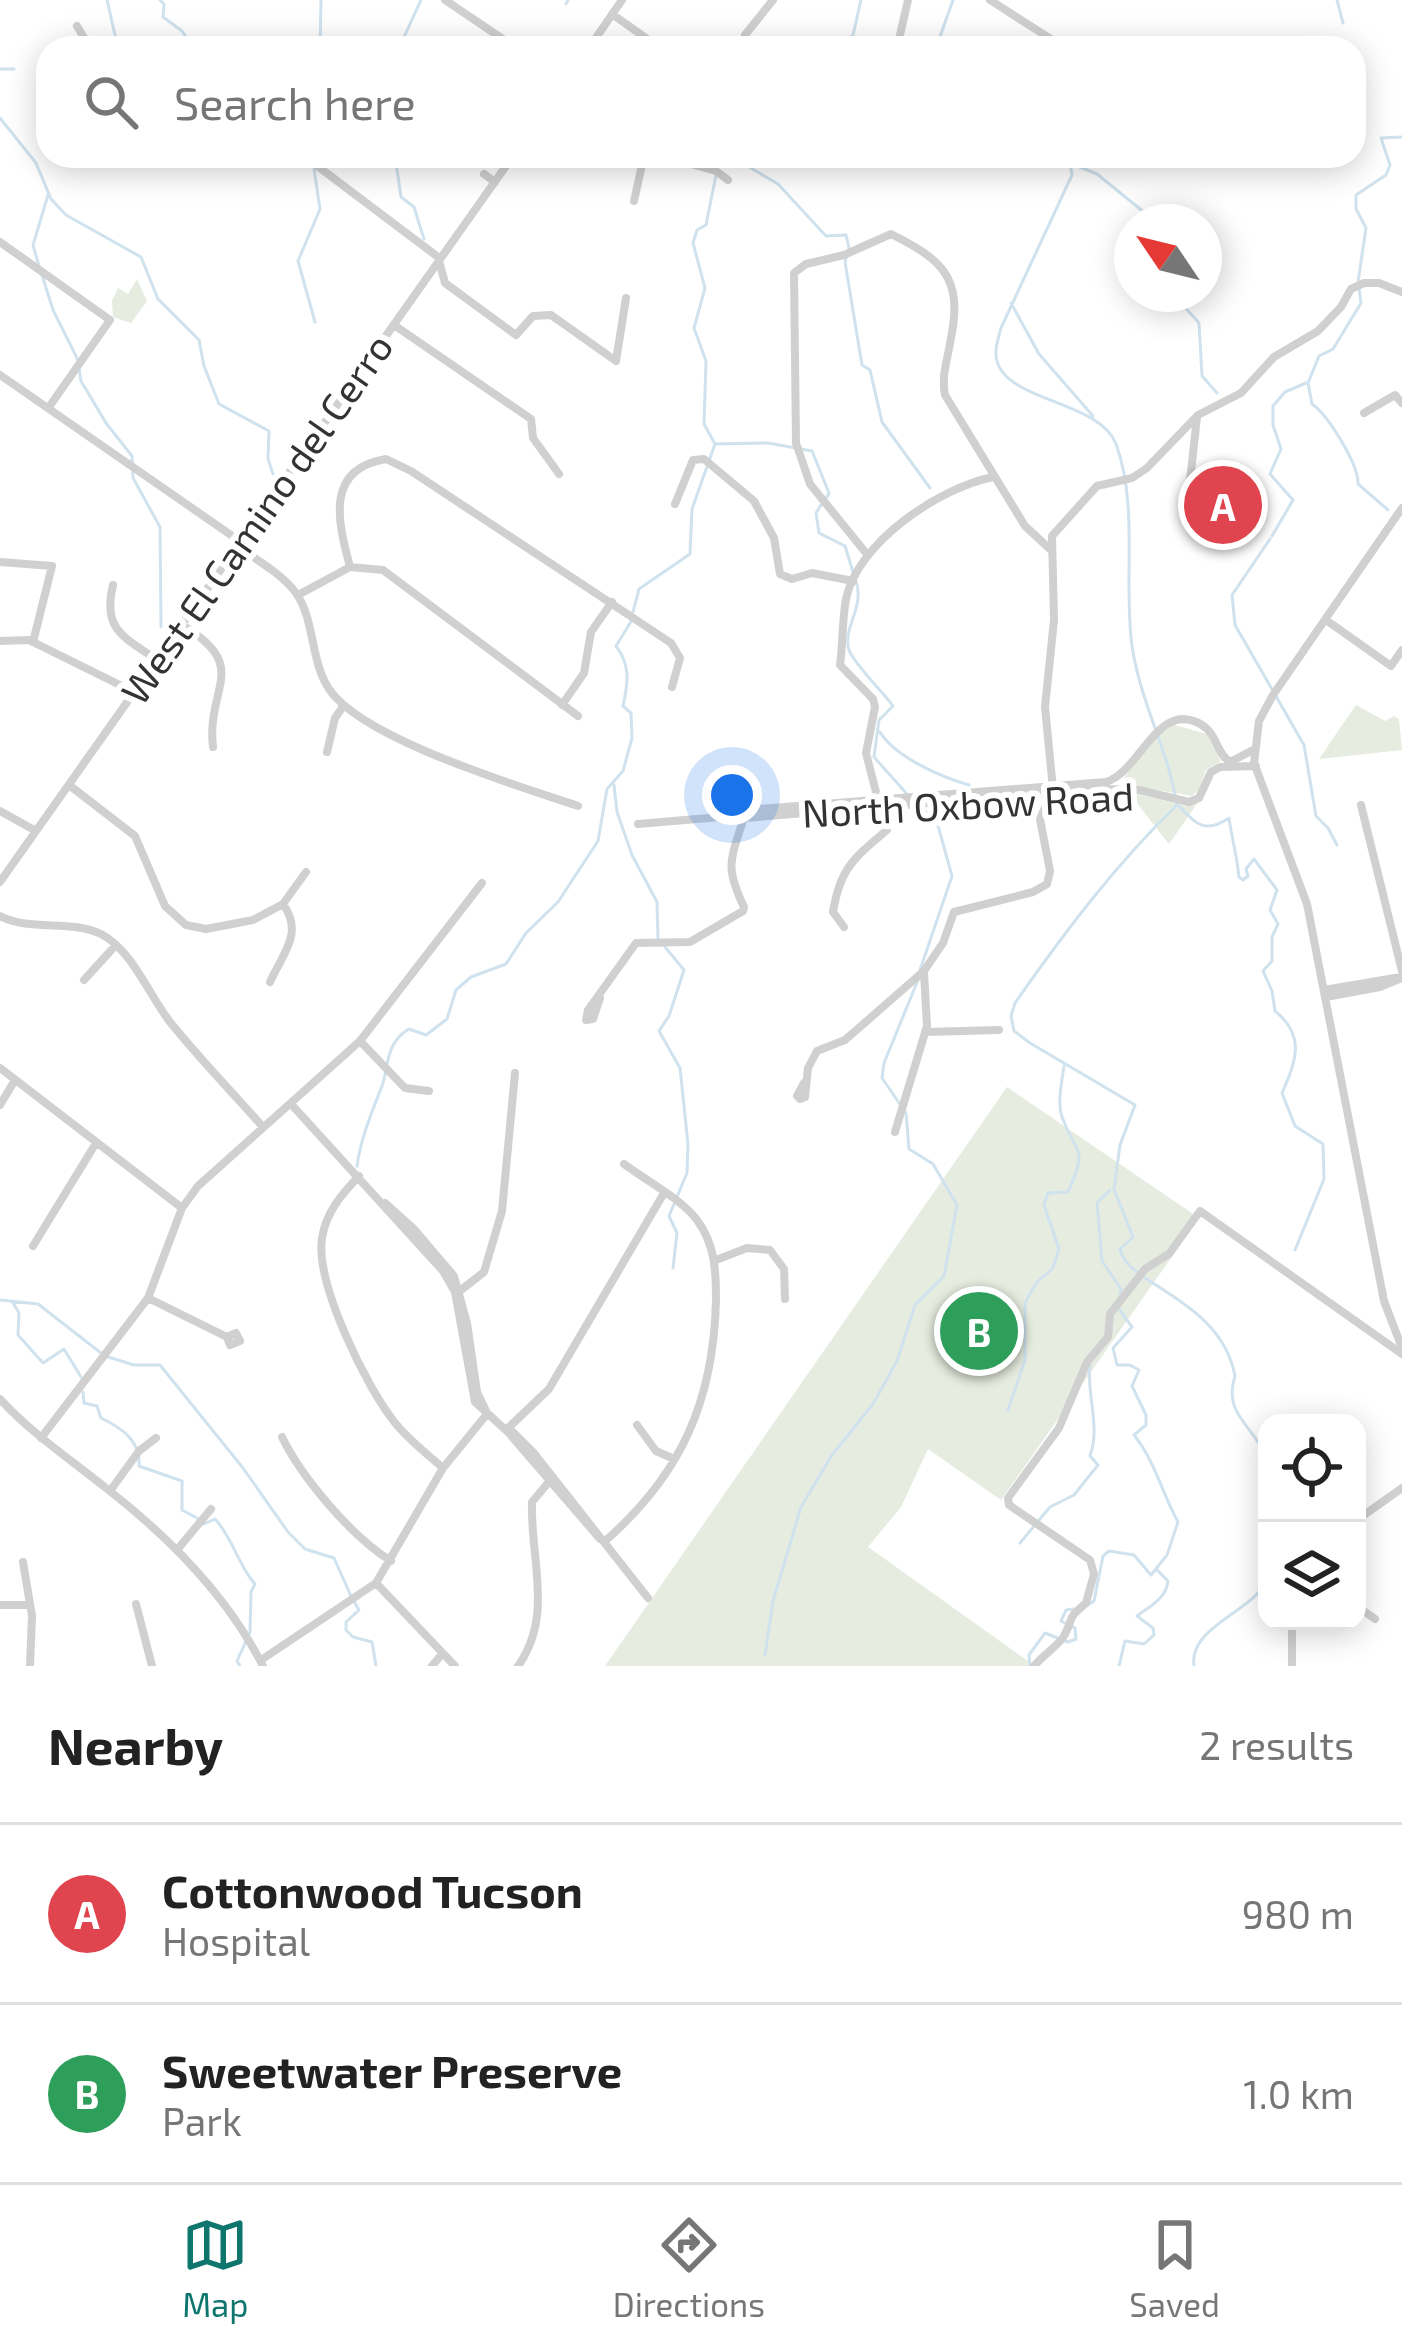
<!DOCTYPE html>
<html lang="en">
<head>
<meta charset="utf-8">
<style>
  :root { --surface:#fff; --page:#f2f2f2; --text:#222; --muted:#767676; --line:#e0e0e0; --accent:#0f766e }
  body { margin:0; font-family:"Exo 2",sans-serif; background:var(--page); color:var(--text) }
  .controls { position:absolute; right:36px; bottom:36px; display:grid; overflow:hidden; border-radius:24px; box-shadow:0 6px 30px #0003 }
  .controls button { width:108px; height:108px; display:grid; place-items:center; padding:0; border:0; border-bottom:3px solid var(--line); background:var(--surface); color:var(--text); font:60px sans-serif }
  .compass { position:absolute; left:1114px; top:204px; width:108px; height:108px; border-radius:50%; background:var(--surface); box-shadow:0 6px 30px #0003; rotate:305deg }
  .you { position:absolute; left:732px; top:795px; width:42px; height:42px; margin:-30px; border:9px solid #fff; border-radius:50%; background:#1a73e8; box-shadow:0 0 0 18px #1a73e833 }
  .badge { display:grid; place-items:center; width:78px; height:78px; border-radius:50%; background:var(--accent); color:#fff; font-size:39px; font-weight:700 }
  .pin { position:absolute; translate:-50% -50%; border:6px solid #fff; box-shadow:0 3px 12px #0006 }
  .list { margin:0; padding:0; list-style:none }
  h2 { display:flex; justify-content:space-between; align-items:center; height:156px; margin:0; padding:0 48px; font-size:51px }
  h2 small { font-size:39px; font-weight:400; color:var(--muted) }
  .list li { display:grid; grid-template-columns:78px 1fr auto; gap:36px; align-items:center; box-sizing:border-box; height:180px; padding:0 48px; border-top:3px solid var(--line) }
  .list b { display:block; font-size:45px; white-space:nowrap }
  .list p { margin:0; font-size:39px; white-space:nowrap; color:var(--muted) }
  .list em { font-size:39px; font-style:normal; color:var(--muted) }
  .icon { flex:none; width:66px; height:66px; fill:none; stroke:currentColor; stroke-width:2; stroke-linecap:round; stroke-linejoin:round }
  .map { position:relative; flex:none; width:1402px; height:1666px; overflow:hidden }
  .search { position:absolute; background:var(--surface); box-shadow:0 6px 30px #0003; left:36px; right:36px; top:36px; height:132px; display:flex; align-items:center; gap:30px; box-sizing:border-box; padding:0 42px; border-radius:36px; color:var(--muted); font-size:45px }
  .sheet { height:516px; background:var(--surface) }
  nav { display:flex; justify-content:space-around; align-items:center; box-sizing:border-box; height:168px; border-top:3px solid var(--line); background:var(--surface); font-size:33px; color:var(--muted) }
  nav a { display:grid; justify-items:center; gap:6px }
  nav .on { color:var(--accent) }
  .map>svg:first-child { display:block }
</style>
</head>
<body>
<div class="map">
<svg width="1402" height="1666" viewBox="0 0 1402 1666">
  <rect width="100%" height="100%" fill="#fff"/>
  <!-- green -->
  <path fill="#e6ecdf" d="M137 279 147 301 131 323 113 317 112 301 118 288 128 294Z
    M1356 705 1385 721 1394 716 1399 719 1402 750 1319 759Z
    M1171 724 1207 734 1221 761 1206 770 1199 790 1192 796 1127 785 1123 779 1161 730Z
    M1128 792 1187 806 1199 801 1169 844Z
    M1007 1087 1199 1218 1001 1500 928 1449 901 1507 868 1547 1035 1666H605Z"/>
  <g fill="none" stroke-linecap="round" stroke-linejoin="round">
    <!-- stream -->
    <path stroke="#cfe2ee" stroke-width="3" d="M107 0 118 48
      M160 0 164 4 163 17 182 31 194 48
      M1337 0 1343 23
      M566 4 568 0
      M320 48 321 0
      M399 48 421 0
      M836 48 853 35 861 0
      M936 48 953 0
      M0 69H14
      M0 118 36 163 51 199 66 215 141 257 158 299 199 340 204 366 219 404 269 431 268 459 273 474
      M395 156 401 197 414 207 424 239
      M765 156 749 167 778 184 826 236 846 235 849 248 845 262 862 365 870 370 882 422 930 488
      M1044 156 1070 163 1072 175 1001 328C999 336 995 347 996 355 999 402 1099 399 1116 444 1139 507 1123 581 1132 646 1141 705 1168 749 1177 805 1115 865 1064 933 1015 1003L1011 1016 1014 1031 1030 1043 1135 1105 1120 1145 1114 1189 1133 1237 1120 1249C1126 1285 1221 1299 1235 1376 1223 1413 1251 1424 1263 1451 1265 1458 1265 1465 1267 1472
      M1070 163 1097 174 1156 222
      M314 169 320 209 298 261 315 322
      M39 266 33 245 48 195
      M42 275 53 310 78 360
      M1173 294 1199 323 1202 376 1217 393
      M1011 303 1039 354 1093 416
      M79 369 81 381 106 423 132 456 133 478 160 527 161 627
      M715 444 768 443 812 451 829 493 827 497
      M821 505 816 513 819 533 845 546 853 572
      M1388 510 1358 484C1359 465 1328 415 1312 404L1308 383 1319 356 1333 349 1361 303 1358 282 1366 228 1356 209V195L1386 175 1390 165 1381 138 1402 137
      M1272 536 1293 500 1270 474 1281 449 1273 425V406L1285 392 1306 383
      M1270 539 1232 595 1235 625 1304 745 1316 816 1328 828 1337 845
      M856 581C865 608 842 628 849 650 854 664 883 692 893 706L879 720 874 757 906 793
      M633 612 639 589 690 554 692 509 715 444 704 424 706 361 694 328 705 288 693 243 697 230 706 225 716 175
      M880 732C895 757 941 777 969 785
      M614 785 617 812 632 855 657 902 658 940
      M1178 805C1197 825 1205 834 1229 818 1232 839 1237 856 1239 877L1243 880 1248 876 1246 869 1254 859 1277 890 1270 910 1278 924 1272 937V961L1263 971 1272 991 1275 1011C1306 1036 1296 1061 1282 1093L1295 1126 1323 1144 1324 1179 1295 1250
      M665 947 684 970 669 1016 659 1031 680 1068 688 1144 687 1173 669 1216 677 1233 673 1268
      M920 970 952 876 937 822 922 808
      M357 1166C361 1137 372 1112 382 1086 389 1066 385 1043 409 1029L426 1035 447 1019 456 990 471 977 506 964 526 933 558 902 598 841 607 789 623 771 632 738 631 713 623 706C628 683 631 666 616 646L632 620
      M1110 1190 1097 1203 1102 1261 1121 1289 1120 1294
      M0 1300 38 1304 101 1353
      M12 1301 19 1313 18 1335 43 1363 64 1349 81 1377
      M108 1357 134 1365H160L243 1468 288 1532 305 1549 334 1558 351 1596
      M83 1392 84 1403 97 1406 101 1418C122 1428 141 1441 139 1466L182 1481V1510L197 1518
      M1008 1410 1025 1360V1303L1036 1283 1053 1268 1059 1249 1044 1205 1048 1193 1068 1192C1089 1145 1076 1156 1062 1117 1057 1103 1062 1081 1064 1066
      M1267 1517 1264 1521 1267 1525
      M204 1524 215 1519C233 1538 239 1567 255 1584L251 1592 250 1632 237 1661 240 1666
      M1020 1543 1050 1507 1074 1495 1098 1465 1090 1456C1101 1426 1086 1395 1090 1363
      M355 1603 359 1610 346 1622V1630L353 1637 372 1642 376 1666
      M1088 1605 1094 1601 1103 1556 1109 1551 1134 1555 1151 1575 1167 1555 1178 1522C1162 1493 1155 1461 1134 1435L1146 1425V1415L1132 1386 1139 1370 1130 1365H1117L1113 1348 1132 1327 1119 1309
      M765 1655 773 1601 801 1507 832 1455 873 1404 897 1361 915 1305 944 1276 957 1205 933 1164 909 1149 906 1113 882 1078 884 1063 918 980
      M1030 1666 1029 1655 1045 1633 1068 1642 1076 1639 1075 1628 1061 1621 1066 1610 1073 1609
      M1119 1666 1125 1641 1144 1644 1154 1635 1153 1628 1137 1616C1150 1606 1166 1599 1168 1581L1156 1569
      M1194 1666C1188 1628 1251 1612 1267 1581"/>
    <!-- minor -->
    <path stroke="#d0d0d0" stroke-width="8" d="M445 0 516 48
      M990 0 1065 48
      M612 14 660 48
      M77 26 90 48
      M745 35 773 0
      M589 48 622 0
      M897 48 908 0
      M211 156H224
      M304 156 438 257 445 283 516 335 533 316 551 315 616 361 626 298
      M662 156 716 171 728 180
      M945 156 947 158
      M484 174 495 182
      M634 201 644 156
      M0 242 110 320 49 407
      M394 325 531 419 533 438 559 474
      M0 375 241 542
      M1364 413 1395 395 1402 403
      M1190 481 1197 417
      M675 504 693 460 704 459 754 501 774 538 780 574 792 579 812 573 853 581
      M1402 508 1273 695 1259 721 1254 763 1307 904 1384 1301 1402 1348
      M238 547C257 560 282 574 296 593 315 620 310 660 329 689 362 739 519 786 578 806
      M866 553 810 484 796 443 794 273 806 264 844 255 891 234C943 260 963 278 951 338 948 358 941 375 945 395L1025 526 1051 550
      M0 562 52 566 33 642
      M350 567C339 525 323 469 386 459L411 471 671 643 680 658 672 687
      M113 585C102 630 124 637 157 660
      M298 595 350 567 383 570 578 716
      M1326 620 1391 666 1402 650
      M182 625C252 667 206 686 213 747
      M0 641 29 640 134 692
      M562 705 584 673 591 632 612 602
      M327 752 335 718 344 705
      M69 785 135 836 165 906 186 925 206 929 253 920 283 904 306 872
      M1361 805 1402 971
      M0 811 36 831
      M733 816 744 818 1105 789 1139 790 1189 802 1199 798 1211 772 1220 767 1256 766
      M638 824 732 816 745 810 1106 782C1141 771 1158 698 1202 725 1217 734 1216 753 1230 762L1253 750
      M0 882 513 156
      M0 916C31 932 70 919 101 934 132 950 149 995 170 1022 199 1058 232 1092 263 1127
      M844 927 833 912C840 868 854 858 887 830L889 808 878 800 866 753 875 707 873 699 840 665C843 644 842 620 846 599 858 542 939 488 993 477
      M84 980 115 946
      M270 982C283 953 304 933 283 904
      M1324 990 1401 977
      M1326 997 1380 987 1402 978
      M600 998 593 1019 586 1020 588 1010 636 943 690 942 743 911 744 907C724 865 731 860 744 817
      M925 1032 999 1030
      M360 1041 405 1088 429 1091
      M0 1068 182 1208
      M804 1083 797 1096 800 1099 805 1097 808 1068 817 1051 845 1040 924 971 943 943 954 912 1033 892 1047 884 1050 871 1040 819 1053 789 1045 707 1054 620 1052 536 1097 486 1132 478 1147 468 1198 415 1241 393 1274 357 1318 331 1341 307 1351 289 1364 283H1379L1402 292
      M291 1104 443 1271 455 1292 475 1402 508 1432H513L533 1452 648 1598
      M0 1105 15 1080
      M895 1132 927 1026 924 972
      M359 1176C342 1194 326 1212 322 1238 315 1283 367 1389 396 1424 409 1440 427 1454 443 1468
      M385 1203 414 1229 454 1276 467 1323 477 1392 486 1411
      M33 1246 96 1143
      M716 1260 747 1248 770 1250 784 1269 785 1299
      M461 1290 484 1272 502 1211 515 1073
      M148 1298 227 1337 230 1345 240 1341 236 1333 227 1337
      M0 1399C31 1433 70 1459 106 1488 169 1537 227 1595 263 1666
      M637 1425 656 1451 674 1459
      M506 1430 549 1389 664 1193
      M508 1432 600 1539
      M282 1437C302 1478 352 1537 391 1561
      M41 1438 148 1298 182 1208 198 1186 360 1041 482 883
      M110 1491 139 1451 156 1438
      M1357 1520 1402 1488
      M604 1542C681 1475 714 1401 716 1299 716 1271 715 1244 697 1220 680 1198 647 1181 624 1164
      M177 1550 211 1509
      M23 1562 32 1616 30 1666
      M376 1583 455 1666
      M136 1604 152 1666
      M0 1605H29
      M1357 1606 1375 1619
      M261 1660 376 1583 443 1468 487 1414
      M432 1666 442 1654
      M518 1666C554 1616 530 1558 532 1502L553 1477
      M1034 1666C1042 1656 1061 1643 1064 1636 1075 1616 1065 1621 1086 1603L1094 1574 1090 1560 1009 1505 1008 1498 1059 1428 1087 1362 1108 1337 1110 1314 1145 1269 1169 1254 1200 1211 1402 1354
      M1292 1666V1621"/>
  </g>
  <g text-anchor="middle" stroke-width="12" stroke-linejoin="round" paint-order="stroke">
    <!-- street labels -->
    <g font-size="39" fill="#333" stroke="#fff">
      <text transform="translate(257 519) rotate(-55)" y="14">West El Camino del Cerro</text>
      <text transform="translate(968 805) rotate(-3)" y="14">North Oxbow Road</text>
    </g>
  </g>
</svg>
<div class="controls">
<button><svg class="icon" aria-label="locate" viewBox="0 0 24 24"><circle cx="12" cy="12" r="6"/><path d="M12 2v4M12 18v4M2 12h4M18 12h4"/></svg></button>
<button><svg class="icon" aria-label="layers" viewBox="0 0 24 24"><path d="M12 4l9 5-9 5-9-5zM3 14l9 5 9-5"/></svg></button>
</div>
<svg class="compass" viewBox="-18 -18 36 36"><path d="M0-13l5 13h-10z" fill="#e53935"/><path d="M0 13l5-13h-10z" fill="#767676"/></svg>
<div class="you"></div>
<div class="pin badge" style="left:1223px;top:505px;background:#e0444e">A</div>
<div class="pin badge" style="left:979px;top:1331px;background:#2e9e5b">B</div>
<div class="search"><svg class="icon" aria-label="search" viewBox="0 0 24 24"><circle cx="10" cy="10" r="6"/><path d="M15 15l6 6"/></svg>Search here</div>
</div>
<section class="sheet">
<h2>Nearby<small>2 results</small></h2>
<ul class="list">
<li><span class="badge" style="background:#e0444e">A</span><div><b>Cottonwood Tucson</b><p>Hospital</p></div><em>980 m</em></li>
<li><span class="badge" style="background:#2e9e5b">B</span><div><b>Sweetwater Preserve</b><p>Park</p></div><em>1.0 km</em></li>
</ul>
</section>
<nav>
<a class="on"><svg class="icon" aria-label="map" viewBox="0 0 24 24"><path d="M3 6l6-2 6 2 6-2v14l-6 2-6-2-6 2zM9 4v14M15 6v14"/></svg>Map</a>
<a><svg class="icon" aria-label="directions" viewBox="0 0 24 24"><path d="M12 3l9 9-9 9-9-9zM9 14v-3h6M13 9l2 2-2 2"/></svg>Directions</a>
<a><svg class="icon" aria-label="saved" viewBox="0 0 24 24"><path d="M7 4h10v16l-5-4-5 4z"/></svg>Saved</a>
</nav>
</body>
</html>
